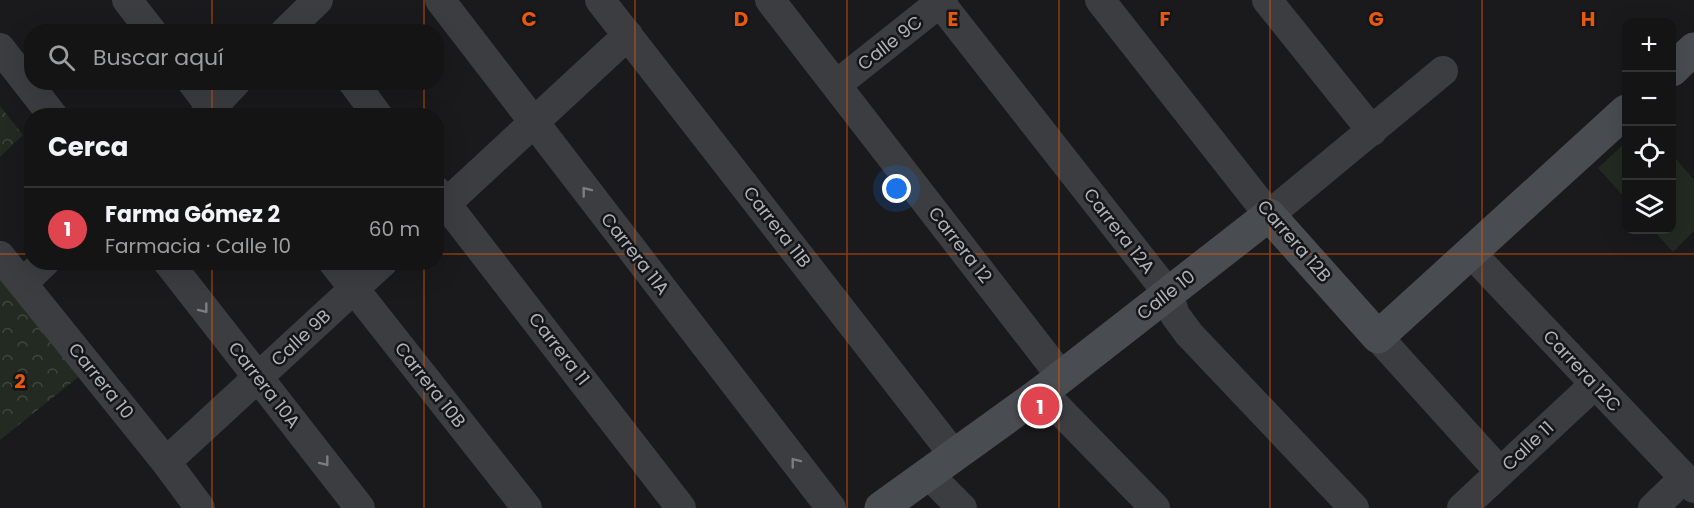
<!DOCTYPE html>
<html lang="es">
<head>
<meta charset="utf-8">
<style>
  :root { --surface:#141415; --page:#1d1d1e; --text:#f1f3f6; --muted:#9d9ea0; --line:#333334; --accent:#d93025 }
  body { margin:0; font-family:Poppins,sans-serif; background:var(--page); color:var(--text) }
  .controls { position:absolute; right:18px; top:18px; display:grid; overflow:hidden; border-radius:12px; box-shadow:0 6px 24px #0002 }
  .controls button { width:54px; height:54px; display:grid; place-items:center; padding:0; border:0; border-bottom:2px solid var(--line); background:var(--surface); color:var(--text); font:30px sans-serif }
  .you { position:absolute; left:897px; top:189px; width:21px; height:21px; margin:-15px; border:4px solid #fff; border-radius:50%; background:#1a73e8; box-shadow:0 0 0 9px #1a73e833 }
  .badge { display:grid; place-items:center; width:39px; height:39px; border-radius:50%; background:var(--accent); color:#fff; font-size:20px; font-weight:700 }
  .pin { position:absolute; translate:-50% -50%; border:3px solid #fff; box-shadow:0 2px 6px #0006 }
  .list { margin:0; padding:0; list-style:none }
  h2 { display:flex; justify-content:space-between; align-items:center; height:78px; margin:0; padding:0 24px; font-size:26px }
  h2 small { font-size:20px; font-weight:400; color:var(--muted) }
  .list li { display:grid; grid-template-columns:39px 1fr auto; gap:18px; align-items:center; box-sizing:border-box; height:84px; padding:0 24px; border-top:2px solid var(--line) }
  .list b { display:block; font-size:22px; white-space:nowrap }
  .list p { margin:0; font-size:20px; white-space:nowrap; color:var(--muted) }
  .list em { font-size:20px; font-style:normal; color:var(--muted) }
  .icon { flex:none; width:33px; height:33px; fill:none; stroke:currentColor; stroke-width:2; stroke-linecap:round; stroke-linejoin:round }
  .map { position:relative; flex:none; width:1694px; height:508px; overflow:hidden }
  .search { position:absolute; background:var(--surface); box-shadow:0 6px 24px #0002; left:24px; top:24px; width:420px; height:66px; display:flex; align-items:center; gap:15px; box-sizing:border-box; padding:0 21px; border-radius:24px; color:var(--muted); font-size:22px }
  .panel { position:absolute; background:var(--surface); box-shadow:0 6px 24px #0002; left:24px; top:108px; width:420px; height:162px; border-radius:24px }
  .map>svg:first-child { display:block }
</style>
</head>
<body>
<div class="map">
<svg width="1694" height="508" viewBox="0 0 1694 508">
  <defs>
    <pattern id="park-crowns" width="20" height="18" patternUnits="userSpaceOnUse" patternTransform="scale(1.5)"><rect width="20" height="18" fill="#222a22"/><path d="M2 6a3 3 0 1 1 6 0M12 15a3 3 0 1 1 6 0" fill="none" stroke="#3f4640"/></pattern>
  </defs>
  <rect width="100%" height="100%" fill="#1a1a1c"/>
  <!-- park -->
  <path fill="url(#park-crowns)" d="M0 106 23 135 0 157Z
    M0 276 81 375 0 440Z"/>
  <!-- pitch -->
  <path fill="#222a22" d="M1626 142V199L1598 168Z
    M1672 154 1694 180V231L1673 252 1653 230H1672Z"/>
  <g fill="none" stroke-linecap="round" stroke-linejoin="round">
    <!-- street -->
    <path stroke="#3b3d41" stroke-width="30" d="M127 0 152 32
      M440 0 831 508
      M600 0 954 455
      M770 0 1061 376
      M938 0 1168 293 1175 315 1189 334 1354 508
      M1100 0 1269 215 1443 71
      M1267 0 1372 131
      M285 32 318 0
      M0 48 53 116
      M192 82 218 116
      M353 82 378 116
      M836 85 943 0
      M204 116 236 82
      M436 191 681 508
      M436 213 628 35
      M1471 253 1694 488
      M0 256 166 462 200 508
      M168 262 360 508
      M333 262 527 508
      M23 283 45 262
      M1378 337 1500 472
      M1042 392 1155 508
      M166 462 383 262
      M928 474 962 508
      M1462 508 1595 384
      M1653 508 1684 478"/>
    <!-- secondary -->
    <path stroke="#494c51" stroke-width="33" d="M1672 70 1694 49
      M881 508 1042 392 1269 215 1378 337 1626 111"/>
  </g>
  <!-- one-way arrows -->
  <defs><path id="oneway-chevron" d="M-2-3.5L2.5 0L-2 3.5" fill="none" stroke-width="1.6" stroke-linecap="round" stroke-linejoin="round" transform="scale(1.5)"/></defs>
  <g stroke="#7a7e84">
    <use href="#oneway-chevron" transform="translate(586 191) rotate(-128)"/>
    <use href="#oneway-chevron" transform="translate(204 309) rotate(52)"/>
    <use href="#oneway-chevron" transform="translate(325 462) rotate(52)"/>
    <use href="#oneway-chevron" transform="translate(795 462) rotate(-128)"/>
  </g>
  <!-- grid -->
  <path fill="none" stroke="#e8590c" stroke-width="1.5" stroke-opacity="0.55" d="M212 0V32M424 0V32M635 0V508M847 0V508M1059 0V508M1270 0V508M1482 0V508M212 82V116M424 82V116M0 254H32M436 254H1694M212 262V508M424 262V508"/>
  <g text-anchor="middle" stroke-width="5" stroke-linejoin="round" paint-order="stroke">
    <!-- street labels -->
    <g font-size="18" fill="#adb3bb" stroke="#151517">
      <text transform="translate(890 43) rotate(-38)" y="6">Calle 9C</text>
      <text transform="translate(777 227) rotate(52)" y="6">Carrera 11B</text>
      <text transform="translate(1119 231) rotate(52)" y="6">Carrera 12A</text>
      <text transform="translate(1294 241) rotate(49)" y="6">Carrera 12B</text>
      <text transform="translate(960 245) rotate(52)" y="6">Carrera 12</text>
      <text transform="translate(635 254) rotate(52)" y="6">Carrera 11A</text>
      <text transform="translate(1166 295) rotate(-38)" y="6">Calle 10</text>
      <text transform="translate(301 338) rotate(-43)" y="6">Calle 9B</text>
      <text transform="translate(559 349) rotate(52)" y="6">Carrera 11</text>
      <text transform="translate(1582 371) rotate(47)" y="6">Carrera 12C</text>
      <text transform="translate(101 381) rotate(51)" y="6">Carrera 10</text>
      <text transform="translate(264 385) rotate(52)" y="6">Carrera 10A</text>
      <text transform="translate(430 385) rotate(52)" y="6">Carrera 10B</text>
      <text transform="translate(1528 446) rotate(-43)" y="6">Calle 11</text>
    </g>
  </g>
  <g font-size="20" text-anchor="middle" font-weight="bold" fill="#e8590c" stroke="#151517" stroke-width="5" stroke-linejoin="round" paint-order="stroke">
    <text x="529" y="26">C</text>
    <text x="741" y="26">D</text>
    <text x="953" y="26">E</text>
    <text x="1165" y="26">F</text>
    <text x="1376" y="26">G</text>
    <text x="1588" y="26">H</text>
    <text x="20" y="388">2</text>
  </g>
</svg>
<div class="controls">
<button>+</button>
<button>−</button>
<button><svg class="icon" aria-label="locate" viewBox="0 0 24 24"><circle cx="12" cy="12" r="6"/><path d="M12 2v4M12 18v4M2 12h4M18 12h4"/></svg></button>
<button><svg class="icon" aria-label="layers" viewBox="0 0 24 24"><path d="M12 4l9 5-9 5-9-5zM3 14l9 5 9-5"/></svg></button>
</div>
<div class="you"></div>
<div class="pin badge" style="left:1040px;top:406px;background:#e0444e">1</div>
<div class="search"><svg class="icon" aria-label="search" viewBox="0 0 24 24"><circle cx="10" cy="10" r="6"/><path d="M15 15l6 6"/></svg>Buscar aquí</div>
<section class="panel">
<h2>Cerca<small></small></h2>
<ul class="list">
<li><span class="badge" style="background:#e0444e">1</span><div><b>Farma Gómez 2</b><p>Farmacia · Calle 10</p></div><em>60 m</em></li>
</ul>
</section>
</div>
</body>
</html>
